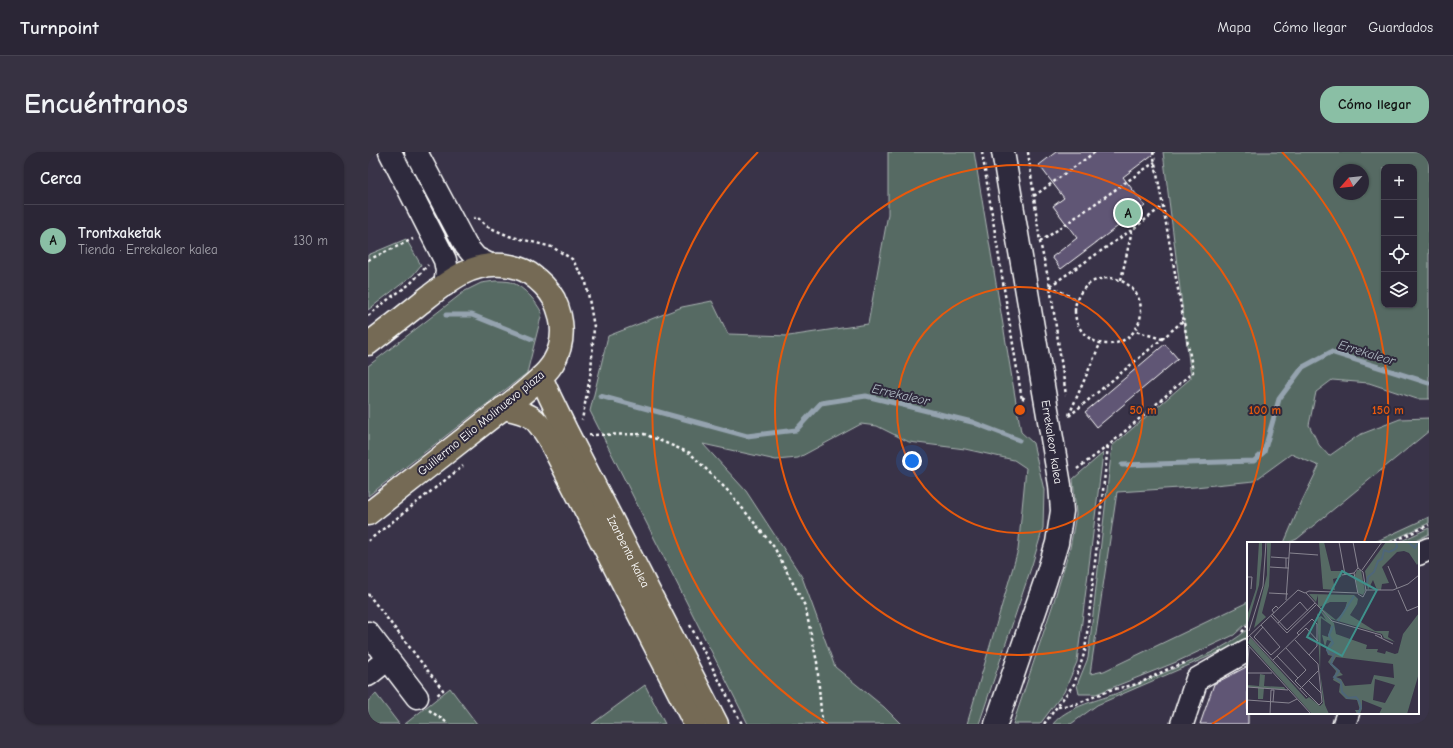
<!DOCTYPE html>
<html lang="es">
<head>
<meta charset="utf-8">
<style>
  :root { --surface:#2b2636; --page:#373242; --text:#f1f3f6; --muted:#a6a5ad; --line:#474351; --accent:#8abfa5 }
  body { margin:0; font-family:"Comic Neue",sans-serif; background:var(--page); color:var(--text) }
  .controls { position:absolute; right:12px; top:12px; display:grid; overflow:hidden; border-radius:8px; box-shadow:0 1px 3px #0004 }
  .controls button { width:36px; height:36px; display:grid; place-items:center; padding:0; border:0; border-bottom:1px solid var(--line); background:var(--surface); color:var(--text); font:20px sans-serif }
  .compass { position:absolute; left:965px; top:12px; width:36px; height:36px; border-radius:50%; background:var(--surface); box-shadow:0 1px 3px #0004; rotate:242deg }
  .you { position:absolute; left:544px; top:309px; width:14px; height:14px; margin:-10px; border:3px solid #fff; border-radius:50%; background:#1a73e8; box-shadow:0 0 0 6px #1a73e833 }
  .badge { display:grid; place-items:center; width:26px; height:26px; border-radius:50%; background:var(--accent); color:#111; font-size:13px; font-weight:700 }
  .pin { position:absolute; translate:-50% -50%; border:2px solid #fff; box-shadow:0 1px 4px #0006 }
  .list { margin:0; padding:0; list-style:none }
  h2 { display:flex; justify-content:space-between; align-items:center; height:52px; margin:0; padding:0 16px; font-size:17px }
  h2 small { font-size:13px; font-weight:400; color:var(--muted) }
  .list li { display:grid; grid-template-columns:26px 1fr auto; gap:12px; align-items:center; box-sizing:border-box; height:72px; padding:0 16px; border-top:1px solid var(--line) }
  .list b { display:block; font-size:15px; white-space:nowrap }
  .list p { margin:0; font-size:13px; white-space:nowrap; color:var(--muted) }
  .list em { font-size:13px; font-style:normal; color:var(--muted) }
  .icon { flex:none; width:22px; height:22px; fill:none; stroke:currentColor; stroke-width:2; stroke-linecap:round; stroke-linejoin:round }
  .map { position:relative; flex:none; width:1061px; height:572px; overflow:hidden; border-radius:16px }
  header { display:flex; align-items:center; gap:24px; box-sizing:border-box; height:56px; padding:0 20px; background:var(--surface); border-bottom:1px solid var(--line) }
  header strong { font-size:19px }
  nav { display:flex; gap:22px; margin-inline-start:auto; font-size:14px }
  .intro { display:flex; align-items:center; justify-content:space-between; box-sizing:border-box; height:96px; padding:0 24px }
  h1 { margin:0; font-size:28px }
  .button { padding:10px 18px; border-radius:16px; background:var(--accent); color:#111; font-size:14px; font-weight:700 }
  main { display:flex; gap:24px; padding:0 24px }
  aside { flex:1; background:var(--surface); border-radius:16px; box-shadow:0 1px 3px #0004 }
  .map>svg:first-child { display:block }
</style>
</head>
<body>
<header>
<strong>Turnpoint</strong>
<nav><a>Mapa</a><a>Cómo llegar</a><a>Guardados</a></nav>
</header>
<div class="intro"><h1>Encuéntranos</h1><a class="button">Cómo llegar</a></div>
<main>
<aside>
<h2>Cerca<small></small></h2>
<ul class="list">
<li><span class="badge">A</span><div><b>Trontxaketak</b><p>Tienda · Errekaleor kalea</p></div><em>130 m</em></li>
</ul>
</aside>
<div class="map">
<svg width="1061" height="572" viewBox="0 0 1061 572">
  <rect width="100%" height="100%" fill="#393348"/>
  <filter id="ink" filterUnits="userSpaceOnUse"><feTurbulence type="fractalNoise" baseFrequency=".025" numOctaves="2"/><feDisplacementMap in="SourceGraphic" scale="8" xChannelSelector="R" yChannelSelector="G"/><feConvolveMatrix kernelMatrix="1 2 1 2 8 2 1 2 1" color-interpolation-filters="sRGB"/></filter>
  <g filter="url(#ink)">
    <!-- green -->
    <path fill="#566a64" stroke="#aab4b2" fill-rule="evenodd" d="M520 0H606L653 280 665 291 676 338 675 376 664 413 611 572H599L650 398 658 316 646 308 597 297 541 290 509 274 493 272 430 306 408 308 335 292 378 339 434 425 467 515 516 555 533 572H380L222 259 240 184 314 155 344 149 360 182 421 184 500 172 520 62Z
      M795 0H1061V247H1049L1001 231 964 228 948 240 941 273 951 293 961 304 991 283 1032 267 1061 266V279L929 387 920 391H916L934 349 951 314 923 302 886 329 827 335 749 340 722 522 736 519 880 450V470L866 483 806 511 728 542H711L709 533 720 506 744 294 823 226ZM1016 15H1046V153H1016ZM971 18H995V42H971Z
      M38 87 53 113 45 123 0 158V103Z
      M127 129C132 129 138 129 143 130 157 136 167 148 174 161L159 221 0 344V214L97 139 113 131Z
      M735 301 709 510 696 540 672 572H645L685 452 702 396 708 362 705 327Z
      M1061 365V371L1019 391H1005Z
      M1061 376V382L1043 391H1029Z
      M880 477 879 488 729 553 703 572H685C697 556 727 549 747 542 766 534 786 525 805 517 833 505 857 497 880 477Z
      M277 533 297 572H224Z
      M82 536 109 572H37Z
      M8 542 31 572H0V549Z"/>
    <g fill="none" stroke-linecap="round" stroke-linejoin="round">
      <!-- stream -->
      <path stroke="#95a3af" stroke-width="5" d="M78 163H104L164 187
        M232 244 379 284 428 278 453 251 498 244 604 270 651 288
        M754 313 886 309 896 300 911 247 935 215 963 200 1061 231"/>
    </g>
    <!-- building -->
    <path fill="#615774" stroke="#fff" d="M688 0H788L755 25 777 54 693 117 684 105 709 86 685 54 696 46 671 13Z
      M797 192 810 207 729 275 717 260Z
      M880 514V572H832L846 532Z"/>
    <g fill="none" stroke-linecap="round" stroke-linejoin="round">
      <defs>
        <path id="minor" d="M22 0 77 108 79 119 77 133
          M48 0 98 94 108 106 120 112
          M1050 402 1061 397
          M0 481 49 545
          M0 523 20 507
          M628 572 677 430 689 391 694 359 692 333 635 0
          M814 572 829 527 880 498
          M976 572 980 561"/>
        <g id="major">
          <path d="M0 192C17 179 34 166 50 153 76 133 100 110 135 113 145 114 153 116 161 121 171 128 180 136 186 147 196 168 197 191 185 211 175 228 141 252 124 265 83 297 41 330 0 362"/>
          <path id="s1" d="M173 225 182 245 198 278 349 572"/>
          <path d="M135 256C163 262 166 263 181 287L327 572"/>
        </g>
      </defs>
      <!-- minor casing -->
      <use href="#minor" stroke="#fff" stroke-width="25"/>
      <!-- major casing -->
      <use href="#major" stroke="#fff" stroke-width="25"/>
      <!-- path -->
      <path stroke="#fff" stroke-width="2.5" stroke-dasharray="3 3" stroke-linecap="butt" d="M614 0 654 248 657 244
        M660 0 672 90 682 134 698 243
        M666 44 727 0
        M105 67 109 65 118 74 141 84 184 95 204 107 218 130 226 175 223 219 214 268
        M672 90 787 10
        M0 108 45 87
        M707 159a33 33 0 1 1 66 0a33 33 0 1 1-66 0Z
        M753 128 764 78
        M682 134 765 77 795 54
        M682 134 709 148
        M0 164 22 146 42 132 60 113
        M794 187 816 168
        M701 263 732 192
        M701 264 794 187 767 179
        M221 283 276 282 322 301 362 341 406 395 437 454 449 510 454 572
        M709 317 740 294 825 220 785 0
        M0 389 95 314
        M1022 391 1061 373
        M0 442 75 538 68 544
        M322 473 374 572
        M874 480 880 473
        M690 555 708 552 742 538 770 532 798 518 819 510
        M61 558 81 572
        M676 572 706 532 717 499 740 294"/>
      <!-- minor -->
      <use href="#minor" stroke="#2f2a3d" stroke-width="22"/>
      <!-- major -->
      <use href="#major" stroke="#746b55" stroke-width="22"/>
    </g>
  </g>
  <!-- distance rings -->
  <g fill="none" stroke="#e8590c" stroke-width="2">
    <circle cx="652" cy="258" r="123"/>
    <circle cx="652" cy="258" r="245"/>
    <path d="M879 548A368 368 0 0 1 844 572M460 572A368 368 0 0 1 390 0M914 0A368 368 0 0 1 996 390"/>
  </g>
  <g text-anchor="middle" stroke-width="4" stroke-linejoin="round" paint-order="stroke">
    <!-- street labels -->
    <g font-size="12" fill="#fff" stroke="#2f2a3d">
      <text transform="translate(113 271) rotate(-39)" y="4">Guillermo Elio Molinuevo plaza</text>
      <text transform="translate(684 290) rotate(81)" y="4">Errekaleor kalea</text>
      <text dy="4" stroke="none"><textPath href="#s1" startOffset="195">Izarbenta kalea</textPath></text>
    </g>
    <!-- water labels -->
    <g font-size="13" font-style="italic" fill="#afbac3" stroke="#2f2a3d">
      <text transform="translate(999 200) rotate(17)" y="5">Errekaleor</text>
      <text transform="translate(533 242) rotate(13)" y="5">Errekaleor</text>
    </g>
  </g>
  <!-- overview -->
  <g transform="translate(879 390)">
    <rect width="172" height="172" fill="#393348"/>
    <path d="M12 0H15V13L12 43 0 84V74L9 47ZM20 0H24L22 44 15 71 19 75 7 86 20 33ZM72 0H77L84 29H96L94 35 86 37 88 48 76 47ZM139 0H172V20L170 23 162 11 157 9 150 10 135 25 142 41 135 42 134 48H130L126 38 121 48 118 29ZM110 28H114L118 49 116 53 111 51 108 33ZM62 52 107 53 111 57 110 62 103 73 128 89H142L141 95 148 100 137 96 135 92 84 77 71 64V53L69 60ZM83 60H100L97 70 89 78 73 65ZM72 67 87 81 89 92 120 103 119 107H131L130 110 138 112 139 109 148 112 151 111 156 92 172 71V131L160 172H132L135 166 115 158V167L113 172H110L108 168H113L110 158 99 157 92 150 93 142 86 138 89 129 81 120 85 114 81 113 79 107 84 99 80 98 78 105 75 93 81 95 84 83 74 76 73 130 78 163 82 172H65L1 101 3 95 59 157 62 155 73 164 76 161 73 131 70 71 72 75 74 74 79 78ZM89 115 146 122 147 136 127 133 124 142 98 144 94 137 89 135 96 133 85 122ZM128 137 148 143 138 161 126 158ZM13 132 18 133 17 144 37 145 39 148 17 146 16 157H11V146L1 145V143L12 144Z" fill="#566a64" fill-rule="evenodd"/>
    <path fill="none" stroke="#4e6679" stroke-width="2" d="M161 0 168 6 171 0M120 41 121 35 127 30 131 19 135 17 137 8 142 10 147 8 150 5 149 0M91 79 107 54M86 84 82 93 86 101 80 108 82 111 87 112 84 122 92 129 87 135 94 140 95 150 101 156 109 155 112 159 114 165 111 172"/>
    <path fill="none" stroke="#888591" stroke-width="1" d="M92 0 98 33M106 0 111 26M43 11 71 13M24 15 39 16M141 24 150 46M23 25 39 26M42 26H39V16H42M111 26 116 30 119 49 116 55 111 52 107 31ZM115 28 135 0M95 33 107 31M0 35H5L4 47M119 48H146L161 42 172 33M151 48 160 69 172 64M22 51 41 52M59 51 85 79 134 93 135 96M39 58 43 0M27 71 25 68 29 64 31 66M25 72 40 88 68 61M24 74 40 91 69 63M31 81 53 60 61 69M14 83 33 105 24 113M16 85 7 95 24 113M2 89 16 44 19 0M2 93 60 155M128 93 146 102M0 96 51 48 58 51 62 49 110 51M48 98 62 113 70 104V82L65 77 50 91 52 93M0 102 64 172M39 106 59 128 48 139 72 163 75 160 71 122 62 113M30 114 51 136M26 118 59 86 71 99M1 131H25M0 134 2 105M62 139 74 151M0 145 41 148M53 147 71 129M0 158 42 161 50 157M23 172 24 148H27L26 160"/>
    <path fill="#3f918b" fill-opacity="0.15" stroke="#3f918b" stroke-width="2" d="M95 29 130 48 95 114 60 95Z"/>
    <rect width="172" height="172" fill="none" stroke="#fff" stroke-width="2"/>
  </g>
  <circle cx="652" cy="258" r="6" fill="#e8590c" stroke="#2f2a3d" stroke-width="2"/>
  <g font-size="12" text-anchor="middle" font-weight="bold" fill="#e8590c" stroke="#2f2a3d" stroke-width="4" stroke-linejoin="round" paint-order="stroke">
    <text x="775" y="262">50 m</text>
    <text x="897" y="262">100 m</text>
    <text x="1020" y="262">150 m</text>
  </g>
</svg>
<div class="controls">
<button>+</button>
<button>−</button>
<button><svg class="icon" aria-label="locate" viewBox="0 0 24 24"><circle cx="12" cy="12" r="6"/><path d="M12 2v4M12 18v4M2 12h4M18 12h4"/></svg></button>
<button><svg class="icon" aria-label="layers" viewBox="0 0 24 24"><path d="M12 4l9 5-9 5-9-5zM3 14l9 5 9-5"/></svg></button>
</div>
<svg class="compass" viewBox="-18 -18 36 36"><path d="M0-13l5 13h-10z" fill="#e53935"/><path d="M0 13l5-13h-10z" fill="#a6a5ad"/></svg>
<div class="you"></div>
<div class="pin badge" style="left:760px;top:61px">A</div>
</div>
</main>
</body>
</html>
